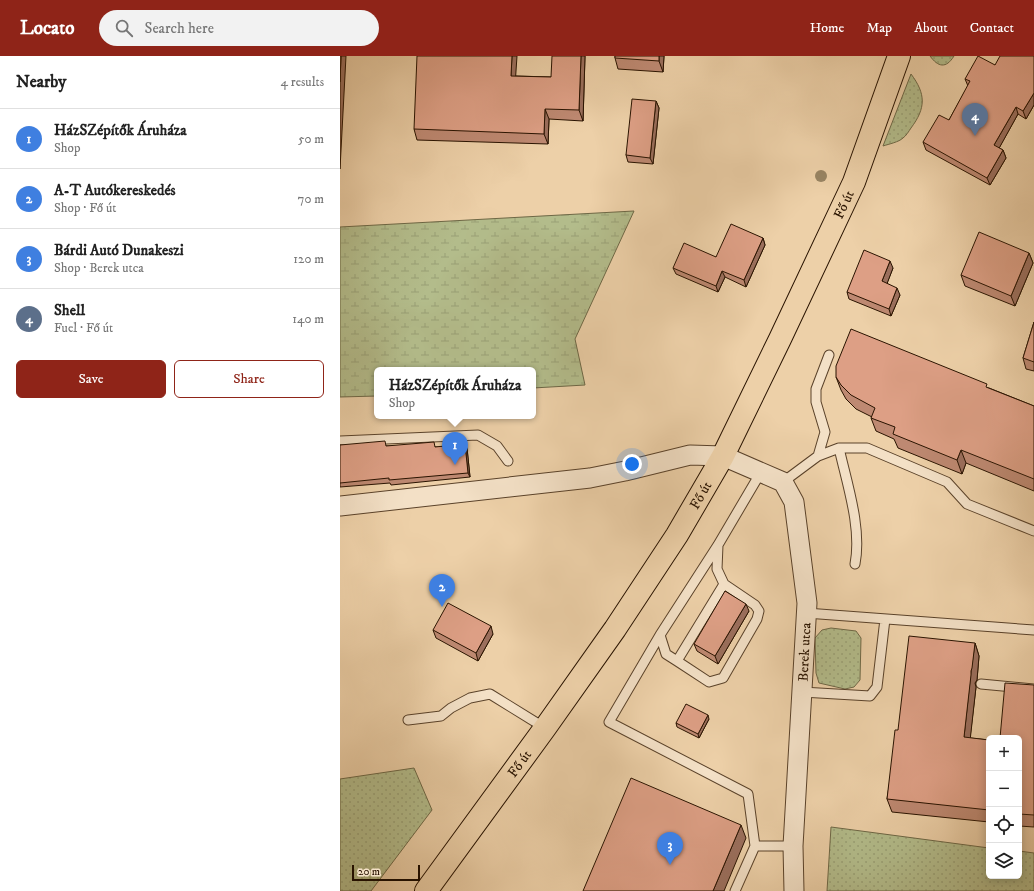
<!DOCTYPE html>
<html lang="en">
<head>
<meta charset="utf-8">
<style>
  :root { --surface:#fff; --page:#f2f2f2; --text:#222; --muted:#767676; --line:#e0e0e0; --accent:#8f2418 }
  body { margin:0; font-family:"IM FELL DW Pica",serif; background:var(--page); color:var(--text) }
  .controls { position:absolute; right:12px; bottom:12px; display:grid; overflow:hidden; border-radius:6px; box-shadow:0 2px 10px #0003 }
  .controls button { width:36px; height:36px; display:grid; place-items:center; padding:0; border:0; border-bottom:1px solid var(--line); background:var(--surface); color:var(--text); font:20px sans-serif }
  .scale { position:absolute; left:12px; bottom:10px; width:68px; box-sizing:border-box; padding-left:4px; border:2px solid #291300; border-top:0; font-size:11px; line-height:14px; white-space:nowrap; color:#291300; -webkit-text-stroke:3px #f3e0c6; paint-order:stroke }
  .you { position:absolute; left:292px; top:408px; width:14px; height:14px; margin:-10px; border:3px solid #fff; border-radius:50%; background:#1a73e8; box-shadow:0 0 0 6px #1a73e833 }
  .badge { display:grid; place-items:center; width:26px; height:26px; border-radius:50%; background:var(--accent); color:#fff; font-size:13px; font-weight:700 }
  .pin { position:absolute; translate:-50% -33px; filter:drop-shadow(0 1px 2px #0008) }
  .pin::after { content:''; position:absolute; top:21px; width:14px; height:12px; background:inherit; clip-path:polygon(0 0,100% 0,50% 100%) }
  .popup { position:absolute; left:34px; top:311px; width:162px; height:52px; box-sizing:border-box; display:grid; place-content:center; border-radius:6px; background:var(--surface); filter:drop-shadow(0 1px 3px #0005); font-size:13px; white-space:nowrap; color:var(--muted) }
  .popup b { font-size:15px; color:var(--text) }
  .popup::after { content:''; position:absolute; left:50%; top:100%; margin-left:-8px; border:8px solid transparent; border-top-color:var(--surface) }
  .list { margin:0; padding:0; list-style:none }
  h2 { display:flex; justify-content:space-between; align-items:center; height:52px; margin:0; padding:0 16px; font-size:17px }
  h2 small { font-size:13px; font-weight:400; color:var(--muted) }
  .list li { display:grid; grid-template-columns:26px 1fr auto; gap:12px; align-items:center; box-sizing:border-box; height:60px; padding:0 16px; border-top:1px solid var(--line) }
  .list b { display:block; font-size:15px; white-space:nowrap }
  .list p { margin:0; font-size:13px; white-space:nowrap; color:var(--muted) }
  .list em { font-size:13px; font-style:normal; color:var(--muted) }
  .actions { display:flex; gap:8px; padding:12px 16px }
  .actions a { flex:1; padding:9px 0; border:1px solid var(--accent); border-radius:6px; text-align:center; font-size:14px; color:var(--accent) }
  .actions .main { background:var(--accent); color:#fff }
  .icon { flex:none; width:22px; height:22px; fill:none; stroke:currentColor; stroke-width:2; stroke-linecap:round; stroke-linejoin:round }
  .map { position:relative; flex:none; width:694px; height:835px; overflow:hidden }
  header { display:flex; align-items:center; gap:24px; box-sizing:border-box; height:56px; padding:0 20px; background:var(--accent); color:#fff }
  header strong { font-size:19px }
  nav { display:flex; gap:22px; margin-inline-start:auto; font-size:14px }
  .search { width:280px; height:36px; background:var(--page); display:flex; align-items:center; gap:10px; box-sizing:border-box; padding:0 14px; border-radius:22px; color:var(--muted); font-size:15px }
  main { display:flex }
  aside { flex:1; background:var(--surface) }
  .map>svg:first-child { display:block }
</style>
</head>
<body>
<header>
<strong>Locato</strong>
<div class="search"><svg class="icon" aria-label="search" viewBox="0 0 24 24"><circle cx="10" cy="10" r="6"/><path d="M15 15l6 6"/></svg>Search here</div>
<nav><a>Home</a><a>Map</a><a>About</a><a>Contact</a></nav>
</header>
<main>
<aside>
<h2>Nearby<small>4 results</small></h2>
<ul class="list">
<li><span class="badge" style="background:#3f7fe0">1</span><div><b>HázSZépítők Áruháza</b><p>Shop</p></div><em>50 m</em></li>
<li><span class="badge" style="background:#3f7fe0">2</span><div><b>A-T Autókereskedés</b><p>Shop · Fő út</p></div><em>70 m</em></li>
<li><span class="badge" style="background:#3f7fe0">3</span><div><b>Bárdi Autó Dunakeszi</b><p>Shop · Berek utca</p></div><em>120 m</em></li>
<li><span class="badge" style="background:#5c6f8a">4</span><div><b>Shell</b><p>Fuel · Fő út</p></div><em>140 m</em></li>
</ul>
<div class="actions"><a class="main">Save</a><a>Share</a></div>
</aside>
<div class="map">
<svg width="694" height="835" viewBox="0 0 694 835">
  <defs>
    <pattern id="grass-dots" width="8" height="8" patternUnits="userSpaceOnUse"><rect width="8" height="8" fill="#b3bc8b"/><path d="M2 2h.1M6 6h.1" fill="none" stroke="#9aa176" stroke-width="1.8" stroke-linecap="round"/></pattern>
    <pattern id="wetland-marsh" width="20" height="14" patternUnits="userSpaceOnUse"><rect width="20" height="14" fill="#b3bc8b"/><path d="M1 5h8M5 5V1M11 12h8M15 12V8" fill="none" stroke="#9aa176"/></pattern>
  </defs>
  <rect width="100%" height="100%" fill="#edd0a8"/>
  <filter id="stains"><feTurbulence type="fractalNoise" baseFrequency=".005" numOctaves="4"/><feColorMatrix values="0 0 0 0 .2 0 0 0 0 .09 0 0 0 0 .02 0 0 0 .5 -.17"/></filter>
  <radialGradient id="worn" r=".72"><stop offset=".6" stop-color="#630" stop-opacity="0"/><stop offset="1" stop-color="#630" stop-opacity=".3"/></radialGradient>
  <!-- grass -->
  <path fill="url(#grass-dots)" stroke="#6e6846" d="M590 0H614C606 13 598 11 590 0Z
    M571 18C586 38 586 52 571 72 569 75 566 80 563 82 559 86 549 88 543 90Z
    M491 572 516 575 521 582 520 624 514 631 505 633 479 627 476 617 475 582 482 574Z
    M74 712 92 754 31 835H0V723Z
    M491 771 649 792V820H679V795L694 797V835H487Z"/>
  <!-- wetland -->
  <path fill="url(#wetland-marsh)" stroke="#6e6846" d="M294 155 235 283 245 329 193 332V314H37V340L0 341V171Z"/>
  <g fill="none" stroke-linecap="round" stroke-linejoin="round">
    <defs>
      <path id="lane" d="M0 385 138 379 157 390 168 405
        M499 392C507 428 522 472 515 508
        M478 400 485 376 476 346V333L489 299
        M443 426 478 400 499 392H527L607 426 627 448 694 475
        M466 557 694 574
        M320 579 326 598 337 605 369 626 383 622 417 563 419 555 415 549 384 528 377 513 378 489
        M337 605 384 528
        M641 628 694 633
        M462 636 530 640 537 631 545 563
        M68 664 101 660 111 652 130 642 150 638 205 672
        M415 790H453
        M395 835 415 790 408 738 269 666 320 579 378 489 421 416"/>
      <path id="street" d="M0 450 250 422 285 415 350 399 383 400 443 426 454 446 467 547 453 790 454 835"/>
      <g id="primary">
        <path id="s1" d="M86 835 205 672 275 573 337 479 383 400 440 283 514 126 559 0"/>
      </g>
    </defs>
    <!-- lane casing -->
    <use href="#lane" stroke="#5a422a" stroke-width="11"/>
    <!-- street casing -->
    <use href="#street" stroke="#5a422a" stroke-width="21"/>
    <!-- primary casing -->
    <use href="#primary" stroke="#291300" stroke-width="24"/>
    <!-- lane -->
    <use href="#lane" stroke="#f3e0c6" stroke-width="9"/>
    <!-- street -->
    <use href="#street" stroke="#f3e0c6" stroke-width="19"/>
    <!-- primary -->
    <use href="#primary" stroke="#edd0a8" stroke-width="22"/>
  </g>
  <!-- trees -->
  <circle fill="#988463" cx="481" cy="120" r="6"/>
  <!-- wall -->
  <path fill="#be8972" stroke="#291300" d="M245 0 243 65 209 63 208 88 77 84 74 73 176 20 211 21Z
    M275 0H324L323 16 278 13 275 2Z
    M694 0V49L686 63 678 58 659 92 663 94 666 102 650 129 586 94 583 86 609 64 628 30 625 23 655 9Z
    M316 45 319 52 313 108 288 106 286 99Z
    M423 182 425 189 406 231 385 221 378 236 336 218 333 212 376 201Z
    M689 197 693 207 675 250 625 230 621 219Z
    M553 212 547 227 560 239 551 260 509 243 507 236Z
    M694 266V315L686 313 683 302Z
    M496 321 649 332 694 350V435L626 407 622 418 558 392 554 383 536 375 531 362 532 361 516 353 506 343 501 334Z
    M0 389 96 391 127 392 130 421 51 429 50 427 0 431Z
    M409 555 378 608 357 595 354 588Z
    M93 574 153 578 138 605 96 582Z
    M635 587 639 600 637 624 635 627 636 631 630 682 649 684V766L552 756 547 743 558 674Z
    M694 629V771L679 770V682Z
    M369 663 359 682 337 671 336 667Z"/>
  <!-- shaded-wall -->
  <path fill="#9b6f5d" stroke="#291300" d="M1 0H6L0 113V26Z
    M172 0H177L175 30 171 20Z
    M241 0H245L243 65 239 54Z
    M319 0H324L323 16 319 5Z
    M694 37V49L686 63 683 55Z
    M316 45 319 52 313 108 310 102Z
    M676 51 678 58 657 96 654 89Z
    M205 53 209 63 208 88 204 78Z
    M663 94 666 102 650 129 647 122Z
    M423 182 425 189 406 231 404 224Z
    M689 197 693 207 675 250 671 240Z
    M550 205 553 212 545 233 542 225Z
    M382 215 385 221 378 236 376 230Z
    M557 232 560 239 551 260 549 253Z
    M125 388 127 392 130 421 128 417Z
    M621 394 626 407 622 418 617 404Z
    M406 548 409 555 378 608 375 600Z
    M151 570 153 578 138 605 136 597Z
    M635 587 639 600 637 624 635 627 636 631 629 694 624 681 631 615Z
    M368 659 369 663 359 682 358 678Z
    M401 769 406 782 384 835H373Z"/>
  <!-- building -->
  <path fill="#dd9f85" stroke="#291300" d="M0 0H1L0 26Z
    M77 0H172L171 20 211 21 212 0H241L239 54 205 53 204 78 74 73Z
    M275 0H319V5L275 2Z
    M638 0 655 9 660 0H694V37L683 55 676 51 654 89 663 94 647 122 583 86 599 59 609 64 630 25 625 23Z
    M292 43 316 45 310 102 286 99Z
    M391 168 423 182 404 224 382 215 376 230 333 212 344 187 376 201Z
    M639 176 689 197 671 240 621 219Z
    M524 194 550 205 542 225 557 232 549 253 507 236Z
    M694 266V306L683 302Z
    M511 273 647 328 646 331 694 350V423L621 394 617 404 553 378 555 371 531 362 535 352 511 339 501 329 496 321V310Z
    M45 385 46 390 94 386 95 391 125 388 128 417 49 424V422L0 427V389Z
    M385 535 406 548 375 600 354 588Z
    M108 547 151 570 136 597 93 574Z
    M569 580 635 587 632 612 631 615V619L624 681 649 684V754L547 743 555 674H558Z
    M665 627 694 629V759L679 758V682H660Z
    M346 648 368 659 358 678 336 667Z
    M291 722 401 769 373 835H243Z"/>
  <g text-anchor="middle" stroke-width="3" stroke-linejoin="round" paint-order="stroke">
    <!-- street labels -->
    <g font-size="14" fill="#291300" stroke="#f3e0c6">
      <text dy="5" stroke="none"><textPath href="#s1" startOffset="806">Fő út</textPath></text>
      <text dy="5" stroke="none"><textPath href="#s1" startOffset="482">Fő út</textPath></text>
      <text transform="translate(464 596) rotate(-87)" y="5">Berek utca</text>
      <text dy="5" stroke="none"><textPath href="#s1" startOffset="158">Fő út</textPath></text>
    </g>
  </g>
  <rect width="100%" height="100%" filter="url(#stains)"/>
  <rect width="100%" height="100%" fill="url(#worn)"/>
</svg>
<div class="controls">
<button>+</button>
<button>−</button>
<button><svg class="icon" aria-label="locate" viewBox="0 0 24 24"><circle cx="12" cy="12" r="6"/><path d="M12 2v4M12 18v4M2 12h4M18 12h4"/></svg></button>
<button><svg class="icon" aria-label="layers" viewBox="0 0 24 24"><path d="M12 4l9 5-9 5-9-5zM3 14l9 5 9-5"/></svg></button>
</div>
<div class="scale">20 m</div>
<div class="you"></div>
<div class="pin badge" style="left:115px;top:409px;background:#3f7fe0">1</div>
<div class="popup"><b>HázSZépítők Áruháza</b>Shop</div>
<div class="pin badge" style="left:102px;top:551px;background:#3f7fe0">2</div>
<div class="pin badge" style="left:330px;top:809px;background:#3f7fe0">3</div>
<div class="pin badge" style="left:635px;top:80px;background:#5c6f8a">4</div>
</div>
</main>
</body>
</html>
